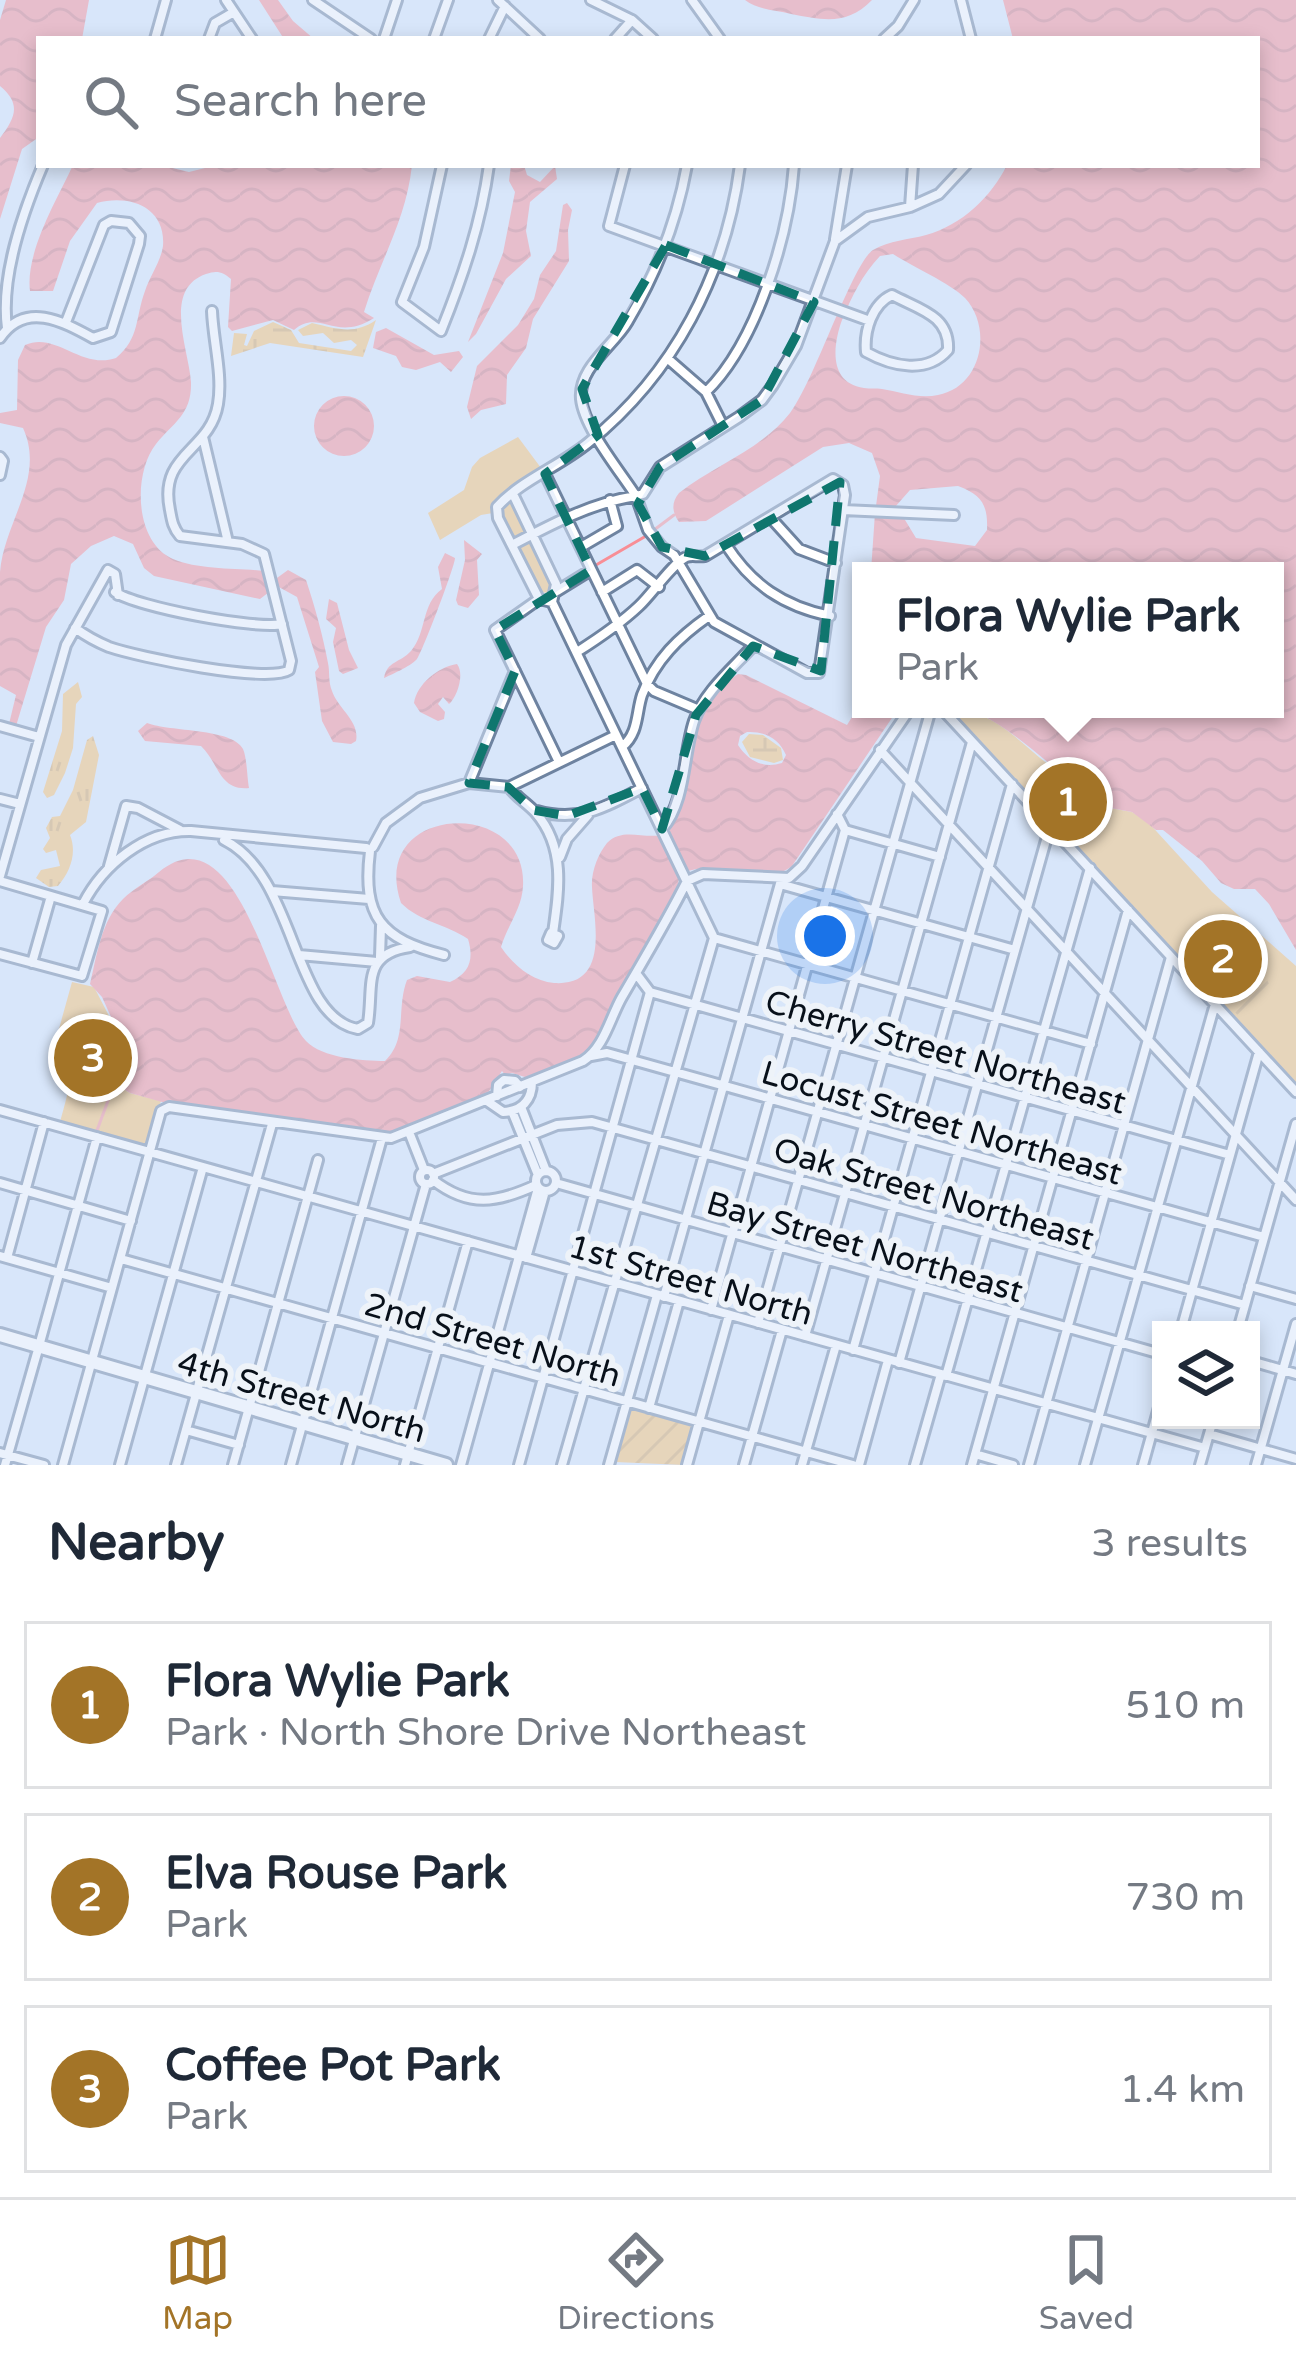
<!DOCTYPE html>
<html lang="en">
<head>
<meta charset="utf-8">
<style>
  :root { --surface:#fff; --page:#f2f2f3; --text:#1f2937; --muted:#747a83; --line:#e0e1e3; --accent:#a37427 }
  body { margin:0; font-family:"Varela Round",sans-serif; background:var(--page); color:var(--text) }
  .controls { position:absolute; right:36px; bottom:36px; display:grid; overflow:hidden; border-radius:0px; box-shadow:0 6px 18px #0003 }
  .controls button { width:108px; height:108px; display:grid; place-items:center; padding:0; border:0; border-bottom:3px solid var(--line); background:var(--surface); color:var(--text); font:60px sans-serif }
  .you { position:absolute; left:825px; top:936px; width:42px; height:42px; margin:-30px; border:9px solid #fff; border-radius:50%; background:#1a73e8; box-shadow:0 0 0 18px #1a73e833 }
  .badge { display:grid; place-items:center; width:78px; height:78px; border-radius:50%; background:var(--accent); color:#fff; font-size:39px; font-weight:700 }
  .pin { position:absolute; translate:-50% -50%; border:6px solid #fff; box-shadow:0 3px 12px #0006 }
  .popup { position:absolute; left:852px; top:562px; width:432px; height:156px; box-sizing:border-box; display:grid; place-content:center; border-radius:0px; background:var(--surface); filter:drop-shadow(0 3px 9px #0005); font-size:39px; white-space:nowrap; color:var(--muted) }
  .popup b { font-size:45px; color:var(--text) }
  .popup::after { content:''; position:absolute; left:50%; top:100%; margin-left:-24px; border:24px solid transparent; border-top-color:var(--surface) }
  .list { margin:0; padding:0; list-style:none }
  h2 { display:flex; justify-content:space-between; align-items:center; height:156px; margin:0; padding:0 48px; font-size:51px }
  h2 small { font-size:39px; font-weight:400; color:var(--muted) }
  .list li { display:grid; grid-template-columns:78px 1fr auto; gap:36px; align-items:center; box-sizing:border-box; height:168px; margin:0 24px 24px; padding:0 24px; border:3px solid var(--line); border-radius:0px }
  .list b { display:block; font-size:45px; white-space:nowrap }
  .list p { margin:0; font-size:39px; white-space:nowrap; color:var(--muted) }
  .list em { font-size:39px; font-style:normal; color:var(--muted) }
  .icon { flex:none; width:66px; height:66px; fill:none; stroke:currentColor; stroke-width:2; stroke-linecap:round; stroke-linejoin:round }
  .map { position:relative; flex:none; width:1296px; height:1465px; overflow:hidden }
  .search { position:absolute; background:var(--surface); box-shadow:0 6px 18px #0003; left:36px; right:36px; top:36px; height:132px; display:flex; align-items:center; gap:30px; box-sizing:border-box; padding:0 42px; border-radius:0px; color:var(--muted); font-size:45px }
  .sheet { height:732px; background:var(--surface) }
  nav { display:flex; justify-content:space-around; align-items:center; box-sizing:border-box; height:168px; border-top:3px solid var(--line); background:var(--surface); font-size:33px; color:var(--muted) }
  nav a { display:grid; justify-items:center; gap:6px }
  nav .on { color:var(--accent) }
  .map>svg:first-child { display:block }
</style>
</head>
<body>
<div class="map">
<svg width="1296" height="1465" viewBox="0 0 1296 1465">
  <defs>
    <pattern id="grass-tufts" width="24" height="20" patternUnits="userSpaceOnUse" patternTransform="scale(3)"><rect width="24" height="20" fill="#f7c070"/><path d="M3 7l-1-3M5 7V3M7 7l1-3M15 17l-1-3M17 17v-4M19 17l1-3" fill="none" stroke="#d2a460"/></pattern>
    <pattern id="wetland-marsh" width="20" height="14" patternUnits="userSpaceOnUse" patternTransform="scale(3)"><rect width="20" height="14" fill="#f7c070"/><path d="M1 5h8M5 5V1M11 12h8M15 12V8" fill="none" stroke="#d2a460"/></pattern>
    <pattern id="garden-furrows" width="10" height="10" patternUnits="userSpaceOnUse" patternTransform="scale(3)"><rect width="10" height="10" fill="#f7c070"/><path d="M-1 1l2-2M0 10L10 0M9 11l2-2" fill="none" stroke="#d2a460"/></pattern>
    <pattern id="water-waves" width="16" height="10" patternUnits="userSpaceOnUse" patternTransform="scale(3)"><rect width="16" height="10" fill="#f88e96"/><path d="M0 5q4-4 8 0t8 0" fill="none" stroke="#d37981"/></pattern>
  </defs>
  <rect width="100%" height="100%" fill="#d8e6fa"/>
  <!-- grass -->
  <path fill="url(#grass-tufts)" d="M78 682 82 697 76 704 73 748 65 773 54 795 47 798 43 792 62 731 63 694Z
    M93 736 99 755 86 822 70 835C77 852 71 871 58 886L49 887 36 878 41 870 60 866 56 850 46 853 43 849 50 838 46 828 52 817 60 816 73 790 87 740Z"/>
  <!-- wetland -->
  <path fill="url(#wetland-marsh)" d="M376 320 363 357 270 343 231 356 234 333 247 334 244 345 247 346 254 331 273 322 291 330 299 343 351 351 357 345 351 340 334 343 323 333 303 336 298 330 312 323C338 329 354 335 376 320Z
    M749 734 763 735 781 748 783 760 774 763 750 757 742 742Z"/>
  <!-- park -->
  <path fill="#f7c070" d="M518 437 544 472 491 505 493 513 481 515 440 540 428 513 464 490 472 467 480 458Z
    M511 503 553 585 550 593 538 592 500 512 501 507Z
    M947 709C1000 709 1022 749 1062 774 1075 782 1099 791 1105 807L1132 812 1147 821 1212 892 1296 966V1085Z
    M72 982 94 987 121 1039 117 1085 130 1093 161 1101 146 1146 60 1122C68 1093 79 1061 57 1036Z"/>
  <!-- garden -->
  <path fill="url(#garden-furrows)" d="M1248 958C1279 992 1281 993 1246 1024L1220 996 1231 974 1246 965Z
    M629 1408 694 1426 684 1465 615 1462Z"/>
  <!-- water -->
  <path fill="url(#water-waves)" fill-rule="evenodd" d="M6 0H89L82 39H39V137L22 149 0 219V138C15 118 22 104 0 86V20Z
    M259 0H278L293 21 314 39H284Z
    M745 0H872C847 26 823 20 791 14 775 10 758 10 745 0Z
    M1003 0H1296V950L1269 904 1255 889H1234L1221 883 1202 861 1163 830H1156L1132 812 1105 807C1098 790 1082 791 1069 780 1040 756 1008 726 970 709H1275V571H871L875 513 884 512V507L876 506 880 476 872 453 849 443 823 447 706 521 679 522C672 512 671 503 679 493 715 465 761 450 790 413 815 380 852 264 873 250 890 240 908 240 926 235 962 225 991 197 1007 165H1257V39H1013ZM893 254C913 267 950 283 965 298 993 328 982 387 938 395 919 399 900 392 882 389 876 388 870 389 864 388 828 383 833 345 842 320 852 296 862 275 880 256ZM958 486C982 495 988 505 987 530L975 546 916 538 902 515 885 513 886 507H895L910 490Z
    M73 165H160L189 172 217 165H412C406 221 380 260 364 312L374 318C335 343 319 308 294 330L273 320 232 331 228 327 231 279C223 272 217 270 206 274 162 289 189 350 191 382 192 414 174 422 156 444 133 473 134 542 173 559 199 570 237 568 265 571L270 583 288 570 306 580C315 607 323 636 328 663 330 672 328 681 332 691 338 709 360 721 356 741L351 744 333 742 322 721 315 672 319 667 297 597 277 586 260 599 154 576 144 568 133 544 114 536 91 546 71 564 64 600 46 627 16 726 9 724 16 695 0 686C0 648 0 610 0 572 4 522 46 478 23 428L0 423V413L17 410 18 360 25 345C56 331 81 370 116 358 140 338 135 318 145 291 150 276 161 261 163 246 166 206 128 194 97 203L70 241 53 291H30C25 252 58 198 73 165Z
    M511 165H524L527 175 540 182 555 166 557 179 530 202 526 231 531 256 506 279 476 334 468 342 503 253 515 192 509 181Z
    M567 203 572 210 568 230 569 261 533 319 526 348 507 375 506 404 481 410 471 419 467 407 477 366 518 325 534 299 540 275 556 251 563 205Z
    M386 328 434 355 459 351 463 357 451 372 440 362 416 370 402 367 396 356 373 348 376 332Z
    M314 426a30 30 0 1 1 60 0a30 30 0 1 1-60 0Z
    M464 540 482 554 477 560 479 595 468 608 458 605 456 600 465 560Z
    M445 553 455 558C455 566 422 653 417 659 410 667 390 675 384 678 387 661 400 663 411 651 427 632 421 604 442 589L438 567Z
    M329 599 337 603 349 650 358 668 343 674 339 671 333 642 336 628 326 619Z
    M457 664C465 674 457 697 449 704L443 697 438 704 445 712 444 719 438 721 420 712 414 703C417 684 438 667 457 664Z
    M861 666V709H898L792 866C762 890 711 855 680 875L677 888 594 1045 580 1058 528 1078 512 1073 505 1075 502 1071 486 1096 389 1133 180 1107 130 1093 117 1085 121 1039 102 997 90 984C97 955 101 921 123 899 134 888 149 881 159 872 238 807 272 1005 306 1041 322 1058 363 1061 385 1061 408 1039 396 1009 407 980L417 976 450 982C470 973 474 959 468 939 446 924 420 922 401 903 367 804 528 796 523 886 522 909 507 926 501 947 513 965 532 981 554 983 612 987 593 917 592 887 591 872 598 854 607 843 624 825 650 843 669 832 697 780 682 709 738 674L746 675 847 725 857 709ZM747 732C764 731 779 738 786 755L782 763C762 769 748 760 738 745L740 736Z
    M147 723C170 732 232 728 243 749 247 758 247 777 249 788 219 791 219 763 201 746L145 741 138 731Z"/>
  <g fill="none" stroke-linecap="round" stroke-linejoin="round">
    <!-- stream -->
    <path stroke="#f88e96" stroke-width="3" d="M654 530 674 515
      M596 565 646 536
      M96 1133 115 1082"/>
    <defs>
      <path id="minor" d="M226 0 252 39
        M313 0 371 39
        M498 0 540 39
        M591 0 632 20 653 39
        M692 0 720 39
        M961 0 971 39
        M155 39 166 0
        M209 39 215 23 234 12
        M384 39 397 0
        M434 39 448 0
        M489 39 505 6
        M615 39 632 20
        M884 39 898 26 914 0
        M442 165 424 247 402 302 441 331C463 276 481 224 489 165
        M625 165 609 226 870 321
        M910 207 913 165
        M835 239 847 165
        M892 295C918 309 950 315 948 350 927 374 893 367 866 352 864 331 872 304 892 295Z
        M7 328C0 276 23 212 43 165
        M0 338C25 301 62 321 93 338L111 332 139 244 140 236 129 223 111 221 104 225 66 322
        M667 358 706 392 723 426
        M706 392C757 342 789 235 794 165
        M203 437 228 542
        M0 457 3 461 0 475
        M545 474 647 684 654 691 699 710
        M513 494 556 584 552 602 714 938
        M843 510 954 515
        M770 517 799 549 836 563
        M512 545C552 524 591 503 636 496 620 471 584 428 581 399 578 367 614 346 628 321 657 272 677 221 687 165
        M726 545C752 585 783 606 830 616
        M581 547 617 526 610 500
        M557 591 591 570
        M115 592C136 607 258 630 282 624
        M602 592 637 570 659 587
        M539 599 495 630 559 762
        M552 602 539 599 498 518 497 507C520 481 560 466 588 443 674 374 726 274 740 165
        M75 628C86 636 97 642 109 647 138 657 268 684 289 670L291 661 264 554 242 544 180 536C173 528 172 521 170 510 158 453 210 452 218 404 223 375 213 340 212 311
        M577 652C599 638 620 624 639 606 651 595 673 563 686 557 691 555 698 557 705 556L833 479 843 485 845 495 819 673H807L714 622 674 555 662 547 648 530 636 496 643 494 660 467 739 417 762 400 773 385 796 346 835 241 868 217 910 207 939 194 966 165
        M942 709 1296 1092
        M0 726 39 737
        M622 747C639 733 636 713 642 695 655 660 679 637 709 616
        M880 750 1296 1200
        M469 783 515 671
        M509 787C516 797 528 804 536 813 566 848 559 891 553 933
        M0 799 20 804
        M537 811C579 823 606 807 642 788
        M662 829C686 802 683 754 694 721 704 692 732 669 752 647
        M845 830 940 857
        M224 840C297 876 292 1018 358 1029L368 1023C374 986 361 954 410 947
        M373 847 386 823 420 798 469 783 509 787 616 735
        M370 851C362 917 381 939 444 955
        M560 857 567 839 588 815
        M109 866 126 806 138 808 180 830
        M0 876 66 645 108 570 115 574 118 595
        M0 881 102 911 82 976 0 954
        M780 884 1015 950
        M272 891 369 899
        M83 904C103 865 145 830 191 831L366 848
        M551 933 558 936 554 943 548 940Z
        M714 938 1091 1044
        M299 955 377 962
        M380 957 381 926
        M32 963 51 896
        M650 992 1230 1155
        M591 1056 607 1053 1264 1237
        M497 1096 498 1085 504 1080 515 1081 520 1087
        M487 1101 503 1112C522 1111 532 1100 532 1082
        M521 1107 546 1171
        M0 1110 1205 1448
        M512 1111 538 1175
        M409 1132 424 1170
        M420 1177a7 7 0 1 1 14 0a7 7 0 1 1-14 0Z
        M536 1181a10 10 0 1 1 20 0a10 10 0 1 1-20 0Z
        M433 1174 557 1125 592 1122 1245 1305
        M433 1180C469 1208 497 1203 536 1185
        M0 1183 131 1221
        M556 1183 1161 1354
        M0 1256 112 1288
        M7 1258 44 1122
        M526 1258 545 1191
        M121 1259 853 1465
        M1250 1286 1296 1299
        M664 1297 781 880
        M711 1310 845 830 837 814
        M758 1323 931 709
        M1181 1330 1259 1052
        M1238 1330 1296 1124
        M805 1336 972 742
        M39 1346 97 1137
        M853 1350 1012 784
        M1251 1361 1296 1374
        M899 1363 1050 826
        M946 1376 1090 868
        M649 1408 679 1301
        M186 1430 239 1445
        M1209 1434 1296 1459
        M0 1453 44 1465
        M975 1454 1013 1465
        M5 1465 37 1353
        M63 1465 161 1111 169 1107 391 1138 583 1061C604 1048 610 1018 622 997 644 959 667 921 687 881L703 874 789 878 802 866 910 709
        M120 1465 203 1167
        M176 1465 272 1124
        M233 1465 318 1160
        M291 1465 382 1138
        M347 1465 426 1184
        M405 1465 468 1241
        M461 1465 538 1188
        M519 1465 650 992 638 976
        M562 1465 714 938
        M609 1465 657 1295
        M687 1465 729 1315
        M744 1465 782 1330
        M802 1465 836 1345
        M859 1465 888 1360
        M915 1465 941 1374
        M972 1465 1128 910
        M1029 1465 1171 957
        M1085 1465 1215 1004
        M1143 1465 1161 1400
        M1200 1465 1213 1420
        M1256 1465 1296 1324"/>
      <path id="major" d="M0 1335 446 1465"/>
    </defs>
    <!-- minor casing -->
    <use href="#minor" stroke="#6e83a0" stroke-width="14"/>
    <!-- major casing -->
    <use href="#major" stroke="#6e83a0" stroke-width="18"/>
    <!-- minor -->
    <use href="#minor" stroke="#fff" stroke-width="8"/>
    <!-- major -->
    <use href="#major" stroke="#fff" stroke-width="12"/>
  </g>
  <!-- marked area -->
  <path d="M0 0H1296V1465H0ZM666 245 814 302 762 400 660 467 638 504 662 547 705 556 840 482 821 671 753 646 696 715 662 829 642 788 567 816 533 810 508 787 469 783 515 671 495 630 591 570 545 474 598 435 582 389Z" fill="#d8e6fa" fill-opacity=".55" fill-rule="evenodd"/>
  <path fill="none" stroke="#0f766e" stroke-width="9" stroke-dasharray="24 15" stroke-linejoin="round" d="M666 245 814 302 762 400 660 467 638 504 662 547 705 556 840 482 821 671 753 646 696 715 662 829 642 788 567 816 533 810 508 787 469 783 515 671 495 630 591 570 545 474 598 435 582 389Z"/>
  <g text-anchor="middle" stroke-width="12" stroke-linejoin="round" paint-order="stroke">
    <!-- street labels -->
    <g font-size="33" fill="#08101a" stroke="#eef3f9">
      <text transform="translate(946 1051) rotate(16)" y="12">Cherry Street Northeast</text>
      <text transform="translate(942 1122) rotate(16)" y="12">Locust Street Northeast</text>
      <text transform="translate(934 1193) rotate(16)" y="12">Oak Street Northeast</text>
      <text transform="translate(865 1246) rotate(16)" y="12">Bay Street Northeast</text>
      <text transform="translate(691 1279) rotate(16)" y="12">1st Street North</text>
      <text transform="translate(493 1339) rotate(16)" y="12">2nd Street North</text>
      <text transform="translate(302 1396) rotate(16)" y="12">4th Street North</text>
    </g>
  </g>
</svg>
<div class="controls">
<button><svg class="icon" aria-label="layers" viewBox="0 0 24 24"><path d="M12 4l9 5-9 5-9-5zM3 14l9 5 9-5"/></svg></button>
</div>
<div class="you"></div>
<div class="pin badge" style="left:1068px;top:802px">1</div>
<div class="popup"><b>Flora Wylie Park</b>Park</div>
<div class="pin badge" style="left:1223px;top:959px">2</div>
<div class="pin badge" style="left:93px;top:1058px">3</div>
<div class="search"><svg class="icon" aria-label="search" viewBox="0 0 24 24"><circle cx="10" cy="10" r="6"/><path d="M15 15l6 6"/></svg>Search here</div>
</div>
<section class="sheet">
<h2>Nearby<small>3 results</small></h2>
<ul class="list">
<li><span class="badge">1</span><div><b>Flora Wylie Park</b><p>Park · North Shore Drive Northeast</p></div><em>510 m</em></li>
<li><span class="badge">2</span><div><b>Elva Rouse Park</b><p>Park</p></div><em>730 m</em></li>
<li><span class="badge">3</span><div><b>Coffee Pot Park</b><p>Park</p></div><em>1.4 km</em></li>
</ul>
</section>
<nav>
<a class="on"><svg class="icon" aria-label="map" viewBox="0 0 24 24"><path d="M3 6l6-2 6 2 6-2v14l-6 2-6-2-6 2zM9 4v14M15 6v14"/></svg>Map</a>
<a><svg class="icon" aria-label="directions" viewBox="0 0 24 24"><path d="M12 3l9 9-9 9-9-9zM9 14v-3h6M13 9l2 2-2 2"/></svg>Directions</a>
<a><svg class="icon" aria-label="saved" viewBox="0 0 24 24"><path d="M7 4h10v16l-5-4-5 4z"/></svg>Saved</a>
</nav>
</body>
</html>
